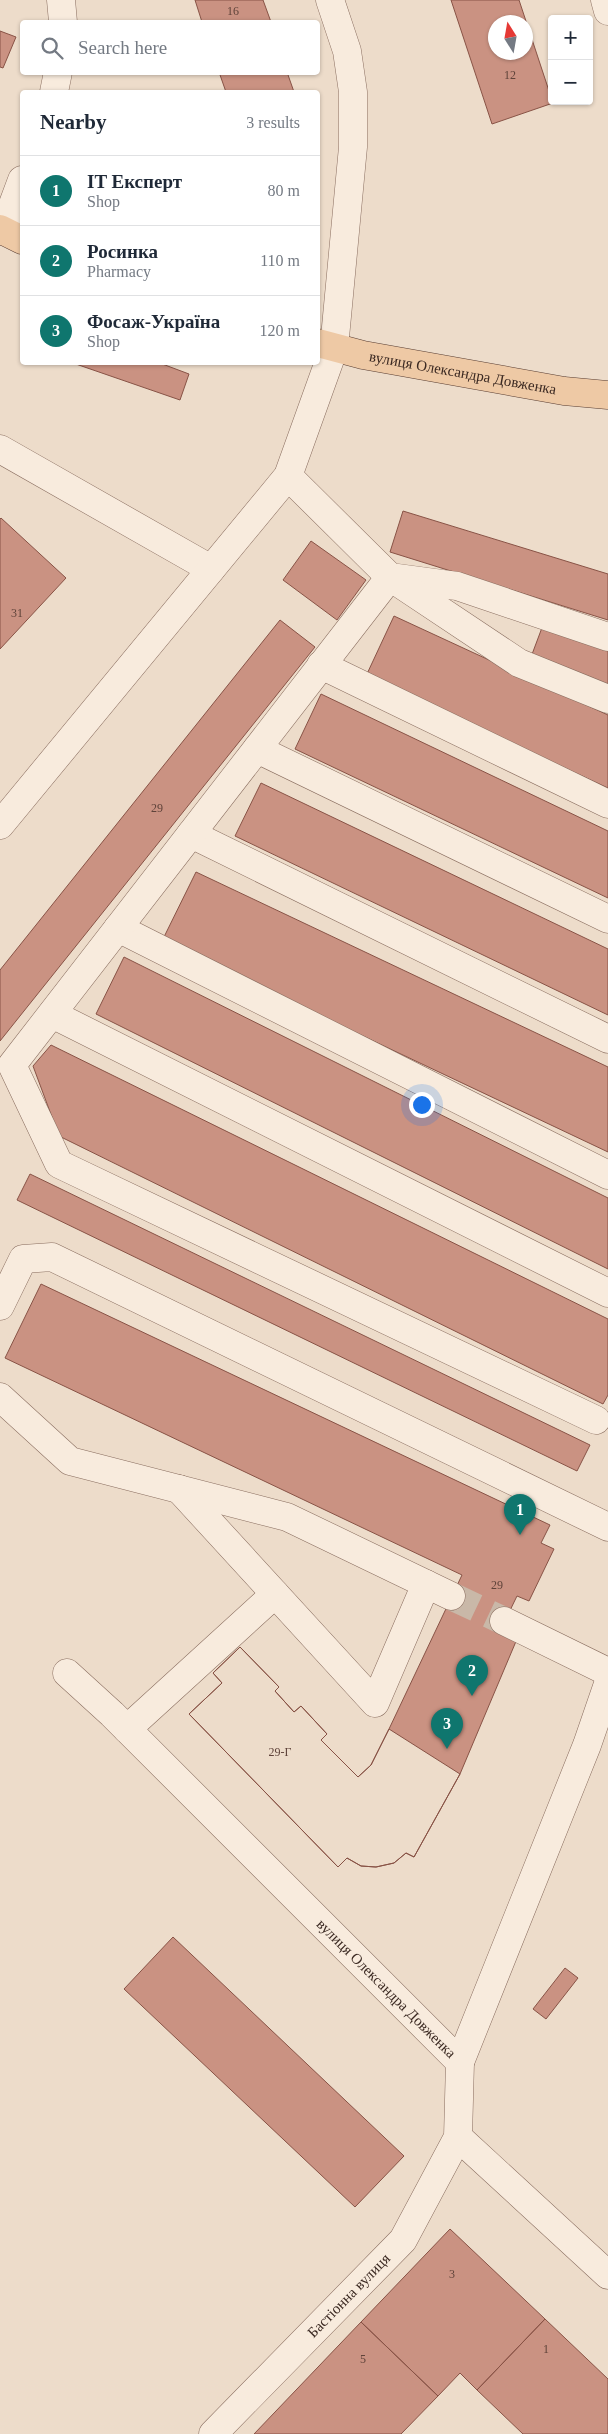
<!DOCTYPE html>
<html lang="en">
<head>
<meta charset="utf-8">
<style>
  :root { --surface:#fff; --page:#f6f6f7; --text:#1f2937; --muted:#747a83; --line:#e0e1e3; --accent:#0f766e }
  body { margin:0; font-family:"Times New Roman",serif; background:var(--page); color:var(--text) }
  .controls { position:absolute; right:15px; top:15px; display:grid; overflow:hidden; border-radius:5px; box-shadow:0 1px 4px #0004 }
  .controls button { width:45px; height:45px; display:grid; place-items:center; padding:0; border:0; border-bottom:1px solid var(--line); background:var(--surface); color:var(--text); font:25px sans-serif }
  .compass { position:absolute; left:488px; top:15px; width:45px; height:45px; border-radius:50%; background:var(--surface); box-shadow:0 1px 4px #0004; rotate:349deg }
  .you { position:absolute; left:421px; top:1104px; width:18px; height:18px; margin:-12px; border:4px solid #fff; border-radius:50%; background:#1a73e8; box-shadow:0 0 0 8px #1a73e833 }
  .badge { display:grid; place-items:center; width:32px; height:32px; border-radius:50%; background:var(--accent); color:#fff; font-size:16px; font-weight:700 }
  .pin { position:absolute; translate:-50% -41px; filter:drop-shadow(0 1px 2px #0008) }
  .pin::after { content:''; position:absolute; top:26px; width:18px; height:15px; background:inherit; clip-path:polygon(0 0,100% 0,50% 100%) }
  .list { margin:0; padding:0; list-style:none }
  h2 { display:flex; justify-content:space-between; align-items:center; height:65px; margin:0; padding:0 20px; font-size:21px }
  h2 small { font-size:16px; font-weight:400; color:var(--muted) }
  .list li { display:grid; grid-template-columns:32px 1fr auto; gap:15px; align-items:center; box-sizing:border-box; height:70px; padding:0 20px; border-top:1px solid var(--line) }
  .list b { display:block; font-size:19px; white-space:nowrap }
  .list p { margin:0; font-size:16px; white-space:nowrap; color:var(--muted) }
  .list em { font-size:16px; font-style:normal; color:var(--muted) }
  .icon { flex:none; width:28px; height:28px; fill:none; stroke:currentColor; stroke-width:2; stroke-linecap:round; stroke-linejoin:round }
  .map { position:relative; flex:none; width:608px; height:2434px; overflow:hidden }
  .search { position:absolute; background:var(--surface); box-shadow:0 1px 4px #0004; left:20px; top:20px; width:300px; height:55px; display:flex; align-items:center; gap:12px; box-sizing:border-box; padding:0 18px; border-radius:5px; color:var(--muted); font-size:19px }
  .panel { position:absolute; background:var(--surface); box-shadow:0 1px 4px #0004; left:20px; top:90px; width:300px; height:275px; border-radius:5px }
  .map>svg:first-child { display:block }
</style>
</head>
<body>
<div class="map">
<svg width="608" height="2434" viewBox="0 0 608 2434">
  <rect width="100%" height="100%" fill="#eddcca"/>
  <!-- building -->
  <path fill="#ca9282" stroke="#885346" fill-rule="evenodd" d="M195 0H263L271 22H202Z
    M451 0H519L553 103 492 124ZM496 22H526V52H496Z
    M0 31 16 37 3 68 0 67Z
    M219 72H287L294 92H226Z
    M70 362H157L189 374 180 400Z
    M403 511 608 574V620L390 552Z
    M1 518 66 578 0 649V519Z
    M311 541 366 580 337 620 283 580Z
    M394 616 608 715V788L366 676Z
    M280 620 315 647 0 1041V970Z
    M543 625 608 649V686L531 657Z
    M321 694 608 831V898L295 749Z
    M261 783 608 949V1015L235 836Z
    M196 872 608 1067V1152L162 941Z
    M124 957 608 1198V1269L96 1014Z
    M51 1045 608 1319V1395L603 1404 59 1136 33 1066Z
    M30 1174 590 1445 577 1471 17 1200Z
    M41 1284 550 1525 541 1543 554 1549 529 1601 517 1596 500 1631 517 1639 460 1774 414 1857 406 1853 394 1863 376 1867 361 1866 347 1858 338 1867 189 1714 222 1683 213 1673 240 1647 279 1687 275 1691 294 1712 301 1706 327 1734 321 1740 358 1777 371 1765 389 1729 462 1575 5 1358Z
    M240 1647 279 1687 275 1691 294 1712 301 1706 327 1734 321 1740 358 1777 371 1765 389 1729 460 1774 414 1857 406 1853 394 1863 376 1867 361 1866 347 1858 338 1867 189 1714 222 1683 213 1673Z
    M173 1937 404 2156 355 2207 124 1989Z
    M565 1968 578 1978 546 2019 533 2009Z
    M450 2229 545 2319 477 2390 460 2373 438 2396 361 2322Z
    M545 2319 608 2379V2434H523L477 2390Z
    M361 2322 438 2396 401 2434H254Z"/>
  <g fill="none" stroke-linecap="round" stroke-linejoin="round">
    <!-- minor-tunnel -->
    <path stroke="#c9b8a8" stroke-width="28" stroke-dasharray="28 14" stroke-linecap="butt" d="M451 1596 504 1621"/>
    <defs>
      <g id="minor">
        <path d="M61 0 63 22"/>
        <path d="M605 0 608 11"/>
        <path d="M54 92 58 72"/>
        <path d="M3 231 22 180"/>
        <path d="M0 449 211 569"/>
        <path d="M288 476 390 577 457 586 608 637"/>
        <path d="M321 665 608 804"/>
        <path d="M257 749 608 919"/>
        <path d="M0 825 288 476 334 348 353 147V92L347 51 330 0"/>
        <path d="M191 834 608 1039"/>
        <path d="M118 928 608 1175"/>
        <path d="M52 1014 608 1293"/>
        <path d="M0 1306 23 1259 52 1257 608 1527"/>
        <path d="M0 1397 70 1461 287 1517 451 1596"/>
        <path d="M596 1420 59 1164 12 1065 390 577 519 663 608 699"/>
        <path d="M179 1489 375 1703 426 1584"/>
        <path d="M504 1621 608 1672"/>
        <path id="s1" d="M67 1673 112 1714 460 2062 587 1745 608 1684"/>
        <path d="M127 1729 275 1594"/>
        <path d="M458 2137 608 2275"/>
        <path id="s2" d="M213 2434 403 2240 458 2137 460 2062"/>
      </g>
      <g id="major">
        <path d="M0 229 22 240"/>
        <path id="s3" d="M318 343 363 355 564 391 608 395"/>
      </g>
    </defs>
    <!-- minor casing -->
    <use href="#minor" stroke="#896d5f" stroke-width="29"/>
    <!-- major casing -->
    <use href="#major" stroke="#583d32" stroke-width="29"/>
    <!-- minor -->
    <use href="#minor" stroke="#f8ebdd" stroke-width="28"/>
    <!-- major -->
    <use href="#major" stroke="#eec9a5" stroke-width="28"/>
  </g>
  <g text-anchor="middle" stroke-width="4" stroke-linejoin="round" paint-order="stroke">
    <!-- number labels -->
    <g font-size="12" fill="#5f433a">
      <text x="233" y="15">16</text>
      <text x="510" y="79">12</text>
      <text x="17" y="617">31</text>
      <text x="157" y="812">29</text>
      <text x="497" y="1589">29</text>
      <text x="280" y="1756">29-Г</text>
      <text x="452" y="2278">3</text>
      <text x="546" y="2353">1</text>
      <text x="363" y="2363">5</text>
    </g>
    <!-- street labels -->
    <g font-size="15" fill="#3b2922" stroke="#f5e8d9">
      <text dy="5" stroke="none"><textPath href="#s3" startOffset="148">вулиця Олександра Довженка</textPath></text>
      <text dy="5" stroke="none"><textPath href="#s1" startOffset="449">вулиця Олександра Довженка</textPath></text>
      <text dy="5" stroke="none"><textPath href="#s2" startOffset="194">Бастіонна вулиця</textPath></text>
    </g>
  </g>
</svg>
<div class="controls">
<button>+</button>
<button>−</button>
</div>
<svg class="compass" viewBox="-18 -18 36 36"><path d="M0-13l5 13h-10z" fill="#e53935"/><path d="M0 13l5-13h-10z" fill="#747a83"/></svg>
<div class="you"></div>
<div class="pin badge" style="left:520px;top:1535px">1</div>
<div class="pin badge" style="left:472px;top:1696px">2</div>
<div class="pin badge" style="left:447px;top:1749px">3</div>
<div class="search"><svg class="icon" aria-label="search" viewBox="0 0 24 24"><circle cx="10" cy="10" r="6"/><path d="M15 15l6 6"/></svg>Search here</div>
<section class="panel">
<h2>Nearby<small>3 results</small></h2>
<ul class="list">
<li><span class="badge">1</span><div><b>IT Експерт</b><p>Shop</p></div><em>80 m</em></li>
<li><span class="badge">2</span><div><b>Росинка</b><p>Pharmacy</p></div><em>110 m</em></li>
<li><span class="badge">3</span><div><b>Фосаж-Україна</b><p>Shop</p></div><em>120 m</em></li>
</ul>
</section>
</div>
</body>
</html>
